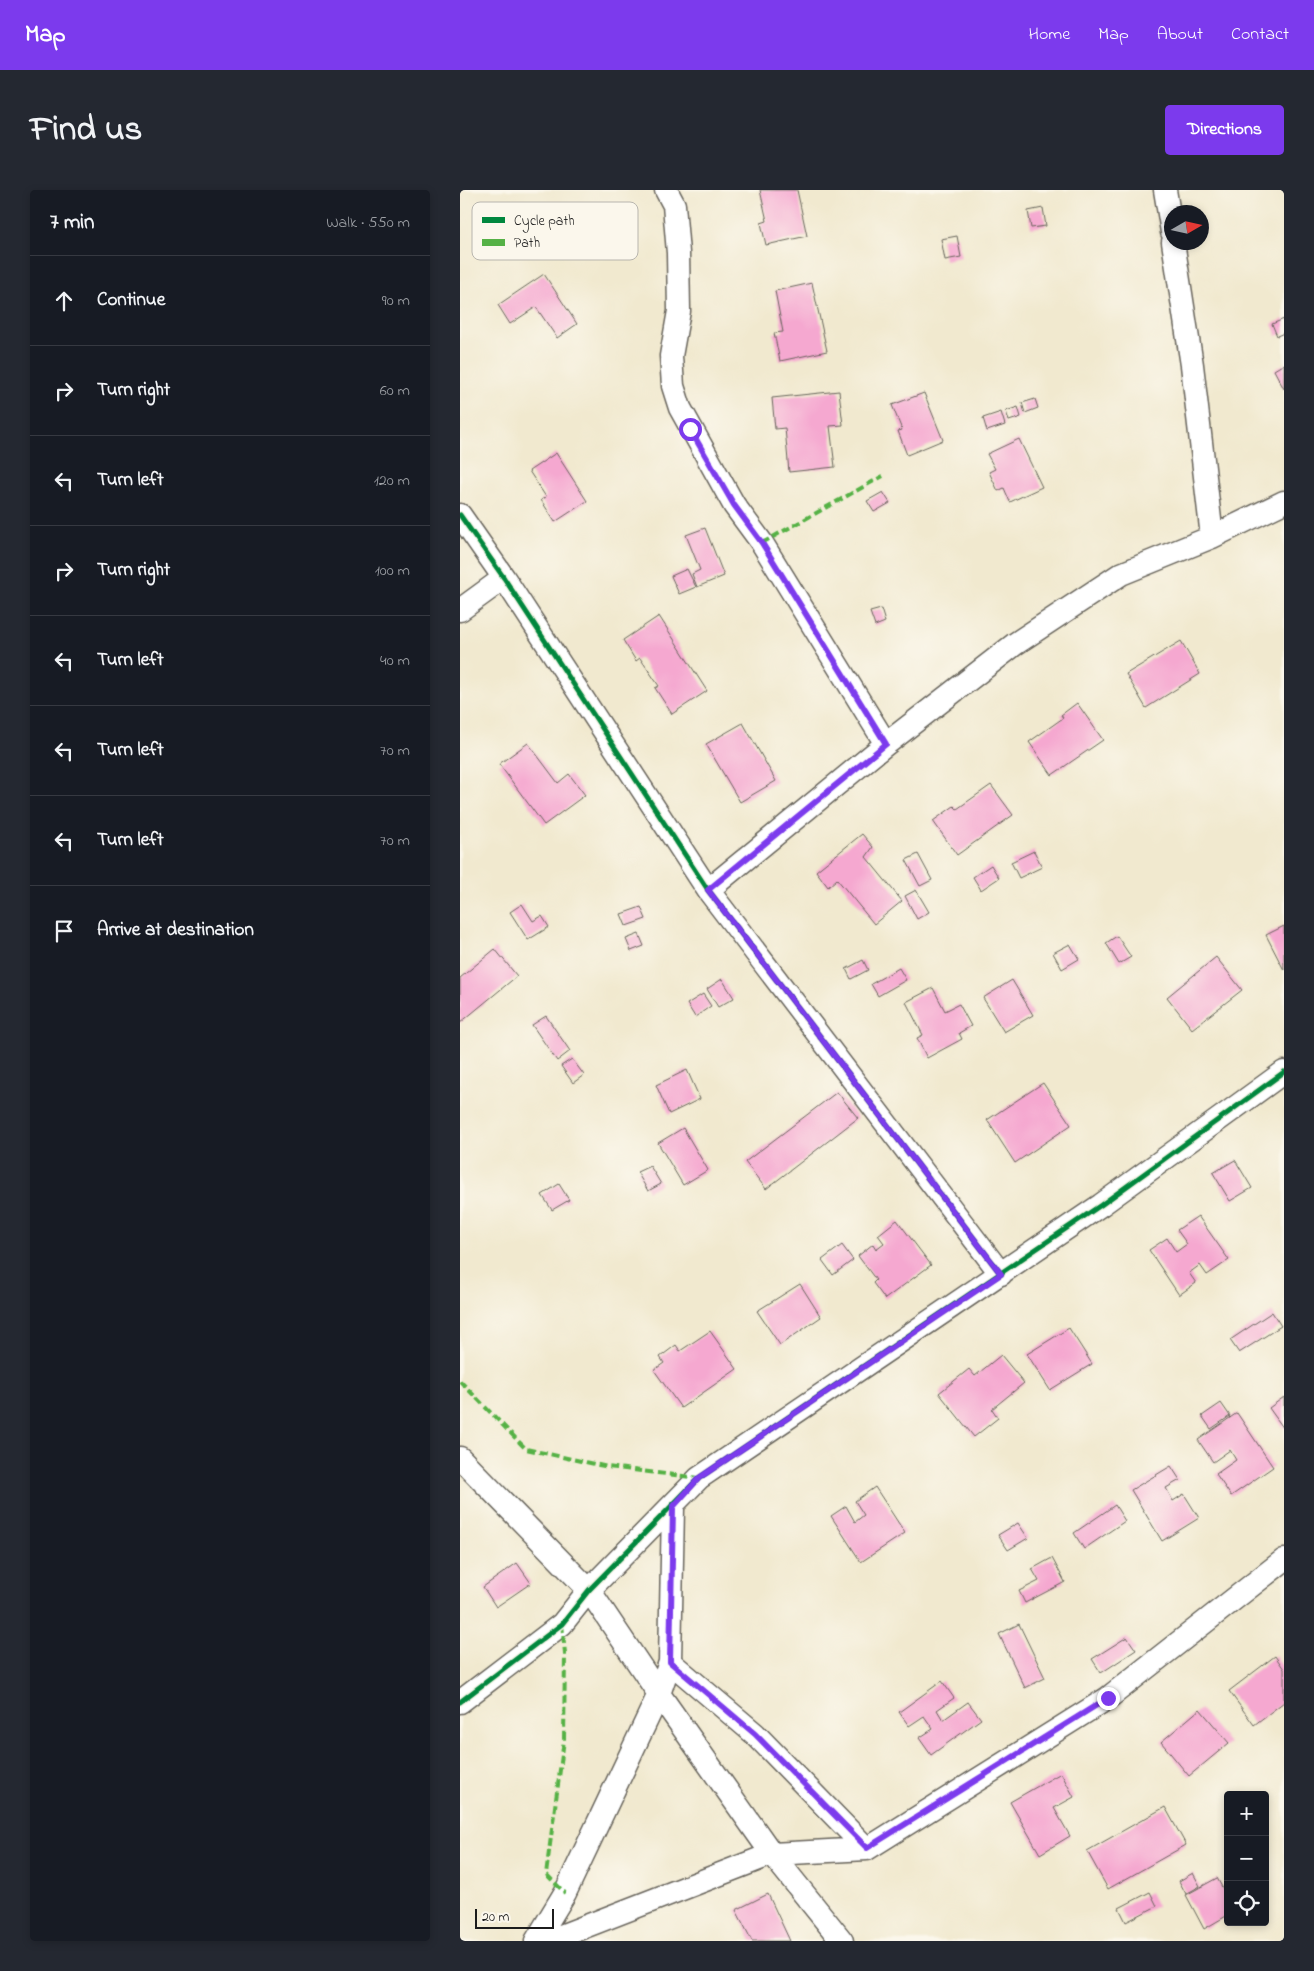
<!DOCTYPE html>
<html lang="en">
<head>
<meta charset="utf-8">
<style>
  :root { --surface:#171b24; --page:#242831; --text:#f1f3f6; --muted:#9ea1a6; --line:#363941; --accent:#7c3aed }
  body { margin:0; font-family:"Indie Flower",sans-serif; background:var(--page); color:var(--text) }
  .controls { position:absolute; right:15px; bottom:15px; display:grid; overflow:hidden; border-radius:5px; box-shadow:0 2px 8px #0003 }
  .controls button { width:45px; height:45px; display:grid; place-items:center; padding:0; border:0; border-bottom:1px solid var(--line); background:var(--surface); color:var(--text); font:25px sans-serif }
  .compass { position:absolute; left:704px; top:15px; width:45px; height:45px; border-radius:50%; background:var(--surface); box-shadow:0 2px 8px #0003; rotate:81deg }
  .scale { position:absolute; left:15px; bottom:12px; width:79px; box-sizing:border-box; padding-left:5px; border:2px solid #1c1c1c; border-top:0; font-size:14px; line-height:18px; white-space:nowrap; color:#1c1c1c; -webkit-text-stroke:4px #fbf7ec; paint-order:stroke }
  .stop { position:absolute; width:15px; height:15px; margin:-11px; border:4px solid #7c3aed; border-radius:50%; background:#fff }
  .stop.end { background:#7c3aed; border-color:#fff; box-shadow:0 1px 5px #0008 }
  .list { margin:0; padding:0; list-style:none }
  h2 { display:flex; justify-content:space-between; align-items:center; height:65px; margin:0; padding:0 20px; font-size:21px }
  h2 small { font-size:16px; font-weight:400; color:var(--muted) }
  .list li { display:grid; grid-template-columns:32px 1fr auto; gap:15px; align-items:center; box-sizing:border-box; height:90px; padding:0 20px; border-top:1px solid var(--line) }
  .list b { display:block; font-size:19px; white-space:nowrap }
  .list em { font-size:16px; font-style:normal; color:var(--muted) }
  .icon { flex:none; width:28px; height:28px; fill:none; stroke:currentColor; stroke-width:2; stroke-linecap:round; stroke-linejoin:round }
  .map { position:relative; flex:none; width:824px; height:1751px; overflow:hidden; border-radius:5px }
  header { display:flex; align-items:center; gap:30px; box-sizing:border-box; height:70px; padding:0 25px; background:var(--accent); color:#fff }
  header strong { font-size:24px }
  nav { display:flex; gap:28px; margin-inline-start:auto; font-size:18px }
  .intro { display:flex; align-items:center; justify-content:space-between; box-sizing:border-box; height:120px; padding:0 30px }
  h1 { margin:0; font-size:35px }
  .button { padding:12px 22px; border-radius:5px; background:var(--accent); color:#fff; font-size:18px; font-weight:700 }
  main { display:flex; gap:30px; padding:0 30px }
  aside { flex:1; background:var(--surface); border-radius:5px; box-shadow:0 2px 8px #0003 }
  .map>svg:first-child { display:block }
</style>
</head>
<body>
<header>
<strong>Map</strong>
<nav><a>Home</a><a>Map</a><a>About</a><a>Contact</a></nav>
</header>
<div class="intro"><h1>Find us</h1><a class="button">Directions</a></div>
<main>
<aside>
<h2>7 min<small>Walk · 550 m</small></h2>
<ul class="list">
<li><svg class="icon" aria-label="ahead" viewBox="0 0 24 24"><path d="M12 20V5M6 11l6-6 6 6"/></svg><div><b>Continue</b></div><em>90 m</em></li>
<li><svg class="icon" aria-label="right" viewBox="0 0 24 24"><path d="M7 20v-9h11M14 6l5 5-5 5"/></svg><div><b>Turn right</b></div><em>60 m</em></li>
<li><svg class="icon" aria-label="left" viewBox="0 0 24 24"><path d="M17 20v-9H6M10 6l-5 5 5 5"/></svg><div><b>Turn left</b></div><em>120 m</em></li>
<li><svg class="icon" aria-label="right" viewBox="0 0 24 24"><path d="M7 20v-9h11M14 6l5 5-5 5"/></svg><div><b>Turn right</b></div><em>100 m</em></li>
<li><svg class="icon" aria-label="left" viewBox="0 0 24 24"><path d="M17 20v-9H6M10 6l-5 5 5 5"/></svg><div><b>Turn left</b></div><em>40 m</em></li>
<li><svg class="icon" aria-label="left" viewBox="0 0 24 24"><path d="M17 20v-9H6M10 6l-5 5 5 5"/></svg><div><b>Turn left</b></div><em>70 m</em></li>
<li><svg class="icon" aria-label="left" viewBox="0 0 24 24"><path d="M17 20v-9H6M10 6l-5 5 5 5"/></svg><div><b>Turn left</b></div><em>70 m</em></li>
<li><svg class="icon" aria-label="arrive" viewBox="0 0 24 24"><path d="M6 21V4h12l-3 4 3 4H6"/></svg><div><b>Arrive at destination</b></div></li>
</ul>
</aside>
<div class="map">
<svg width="824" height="1751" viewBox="0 0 824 1751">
  <rect width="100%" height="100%" fill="#fbf7ec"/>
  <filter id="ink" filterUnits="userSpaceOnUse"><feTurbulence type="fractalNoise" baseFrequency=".02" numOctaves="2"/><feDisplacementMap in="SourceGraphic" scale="10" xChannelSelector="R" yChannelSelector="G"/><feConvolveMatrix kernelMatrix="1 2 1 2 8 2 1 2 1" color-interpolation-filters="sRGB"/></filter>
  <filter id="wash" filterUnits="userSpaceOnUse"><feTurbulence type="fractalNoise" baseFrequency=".0096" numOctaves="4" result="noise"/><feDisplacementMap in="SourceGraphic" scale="20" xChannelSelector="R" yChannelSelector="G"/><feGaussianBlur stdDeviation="1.12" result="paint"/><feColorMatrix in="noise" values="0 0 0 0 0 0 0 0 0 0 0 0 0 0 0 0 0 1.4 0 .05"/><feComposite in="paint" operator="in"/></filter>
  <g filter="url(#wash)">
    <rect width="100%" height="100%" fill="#f1e9cf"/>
    <g id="blocks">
      <!-- building -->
      <path fill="#f5a8d0" d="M300 0H337L347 46 306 55 301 33 307 31Z
        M583 18 586 36 571 38 568 21Z
        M497 46 501 67 485 70 481 49Z
        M84 84 117 134 97 148 76 117 50 134 38 115Z
        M352 93 367 161 320 171 314 143 323 142 315 101Z
        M824 129V143L817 146 812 134Z
        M824 174V199L814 180Z
        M379 201 383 235 370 236 375 277 329 282 325 238 315 239 312 208Z
        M464 203 483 250 447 265 438 241 442 240 432 215Z
        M575 209 578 218 565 223 562 213Z
        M558 217 561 227 549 231 546 221Z
        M541 222 545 235 527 241 523 228Z
        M559 249 582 297 550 312 544 298 538 301 529 282 535 279 527 264Z
        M96 263 127 311 95 332 81 310 86 307 69 281Z
        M423 302 430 313 414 322 407 311Z
        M245 338 264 386 237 397 232 384 240 380 226 345Z
        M227 379 236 397 219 404 211 386Z
        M421 419 425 432 415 436 410 422Z
        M199 426 247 501 212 524 195 498 199 496 180 468 176 471 163 450Z
        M721 451 740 484 686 518 666 484Z
        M617 513 643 550 592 585 569 552 603 528 601 525Z
        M283 533 316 591 280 612 246 554Z
        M68 553 98 593 109 584 125 605 84 635 39 574Z
        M531 595 553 625 497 665 473 631 494 616 497 619Z
        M402 644 413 657 406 667 442 711 414 734 377 689 368 697 356 681Z
        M574 661 582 677 559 688 551 672Z
        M458 664 472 690 460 696 446 670Z
        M531 675 539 688 521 700 513 687Z
        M456 700 469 722 457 729 445 706Z
        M62 714 73 731 82 726 89 737 68 750 50 722Z
        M181 717 186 729 166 736 161 724Z
        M824 736V780L806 745Z
        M179 744 184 756 171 761 166 749Z
        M657 746 671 767 659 774 646 753Z
        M610 754 619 769 602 779 593 763Z
        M35 759 57 786 0 833V788Z
        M756 767 782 800 732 839 707 807Z
        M403 770 408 780 391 789 386 779Z
        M439 778 446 790 418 806 411 794Z
        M262 789 274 808 258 817 247 799Z
        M552 790 573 825 544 842 523 808Z
        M473 798 485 821 499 814 511 836 499 843 502 849 467 868 457 848 463 845 446 812Z
        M243 804 251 816 235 827 227 814Z
        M86 826 110 861 97 871 72 835Z
        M112 869 124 885 113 893 101 876Z
        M227 880 240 909 209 924 196 895Z
        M583 893 611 935 555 973 527 930Z
        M377 902 398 928 306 999 285 972Z
        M223 938 248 980 223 995 198 953Z
        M775 970 792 998 770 1011 753 983Z
        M190 976 201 994 188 1001 177 982Z
        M99 994 109 1010 92 1020 82 1005Z
        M738 1026 769 1070 747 1085 740 1075 729 1083 736 1093 719 1105 689 1060 707 1048 716 1062 727 1054 717 1040Z
        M437 1030 471 1075 425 1109 413 1093 416 1090 398 1066 413 1054 416 1059 424 1053 418 1045Z
        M382 1055 393 1070 373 1085 362 1070Z
        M340 1094 361 1127 320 1155 297 1121Z
        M812 1122 821 1136 779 1163 770 1150Z
        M609 1138 632 1174 590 1200 567 1164Z
        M250 1141 277 1179 221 1218 194 1180 204 1173 200 1167 216 1155 220 1161Z
        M541 1165 564 1193 532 1219 538 1228 514 1247 479 1203 509 1179 515 1186Z
        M824 1207V1239L809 1218Z
        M761 1213 770 1226 751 1239 742 1226Z
        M777 1223 813 1277 771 1306 756 1284 776 1270 770 1260 753 1272 738 1250Z
        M711 1276 720 1290 706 1298 713 1311 724 1304 739 1328 702 1351 671 1300Z
        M415 1297 445 1343 401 1372 371 1326 386 1316 395 1332 404 1325 395 1311Z
        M655 1315 665 1331 624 1359 614 1343Z
        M558 1333 568 1348 548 1360 538 1345Z
        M592 1368 605 1392 565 1413 559 1401 579 1391 572 1379Z
        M57 1373 71 1393 36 1417 23 1397Z
        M559 1434 585 1488 565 1498 539 1444Z
        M667 1447 676 1460 641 1483 632 1469Z
        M815 1466 824 1479V1512L794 1535 769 1501Z
        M482 1491 494 1508 477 1520 483 1530 508 1512 521 1529 471 1565 459 1548 473 1539 464 1526 449 1536 439 1522Z
        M740 1519 769 1553 729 1586 701 1552Z
        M601 1583 614 1607 594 1618 610 1646 580 1664 550 1612Z
        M705 1617 726 1655 648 1699 627 1661Z
        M733 1683 740 1696 726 1704 719 1691Z
        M757 1688 768 1708V1725L744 1739 726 1705Z
        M690 1702 697 1716 666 1732 659 1718Z
        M308 1704 330 1751H292L276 1720Z"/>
    </g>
  </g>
  <g filter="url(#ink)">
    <use href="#blocks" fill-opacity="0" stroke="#67645b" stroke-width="1"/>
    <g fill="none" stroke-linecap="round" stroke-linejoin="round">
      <defs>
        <path id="street" d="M206 0 214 15 218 63 219 121 211 166 213 196 220 218 274 315 302 353 426 554
          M705 0 712 42
          M713 52 732 175 752 347
          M0 325 44 388 248 700 541 1084
          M0 420 44 388
          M248 700 426 554 555 454 661 384 752 347 824 312
          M0 1268 129 1400 199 1504 312 1664 382 1751
          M210 1472 295 1544 407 1659
          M0 1512 102 1434 129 1400 239 1288 641 1015 824 882
          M76 1751 105 1703 199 1504 210 1472 213 1317
          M88 1751 312 1664 407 1659 648 1508 824 1370"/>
      </defs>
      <!-- street casing -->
      <use href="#street" stroke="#67645b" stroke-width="25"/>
      <!-- street -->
      <use href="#street" stroke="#fff" stroke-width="22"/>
      <!-- quiet -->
      <path stroke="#55b145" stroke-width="4" stroke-dasharray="8 4" stroke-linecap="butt" d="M302 353 423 286
        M0 1191 66 1259 148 1277 239 1288
        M102 1434 105 1463 104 1550 86 1684 105 1703"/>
      <defs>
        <path id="cycleway" d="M0 325 44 388 248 700 541 1084
          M0 1512 102 1434 129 1400 239 1288 641 1015 824 882"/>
      </defs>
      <!-- cycleway casing -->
      <use href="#cycleway" stroke="#fbf7ec" stroke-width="8"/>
      <!-- cycleway -->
      <use href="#cycleway" stroke="#00873e" stroke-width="5"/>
    </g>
  </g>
  <g fill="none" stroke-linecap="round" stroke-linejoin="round" filter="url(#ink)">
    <!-- route -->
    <path stroke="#7c3aed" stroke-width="6" d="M230 239 274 315 302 353 426 554 248 700 541 1084 239 1288 213 1317 210 1472 295 1544 407 1658 648 1508"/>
  </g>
  <!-- legend -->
  <rect x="12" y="12" width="166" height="58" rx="8" fill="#fbf7ec" stroke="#b8b5ae" stroke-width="1"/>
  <rect x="22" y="27" width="23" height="6" fill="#00873e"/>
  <rect x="22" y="49" width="23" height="7" fill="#55b145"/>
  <g font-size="14" fill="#1c1c1c">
    <text x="54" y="35">Cycle path</text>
    <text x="54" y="57">Path</text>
  </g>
</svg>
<div class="controls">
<button>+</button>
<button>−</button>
<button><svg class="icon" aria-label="locate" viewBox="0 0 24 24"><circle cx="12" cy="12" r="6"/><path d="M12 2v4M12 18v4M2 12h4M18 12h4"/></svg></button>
</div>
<svg class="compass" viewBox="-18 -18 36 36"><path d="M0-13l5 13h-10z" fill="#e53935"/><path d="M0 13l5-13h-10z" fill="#9ea1a6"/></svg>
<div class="scale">20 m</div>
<div class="stop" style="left:230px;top:239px"></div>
<div class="stop end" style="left:648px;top:1508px"></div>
</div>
</main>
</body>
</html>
